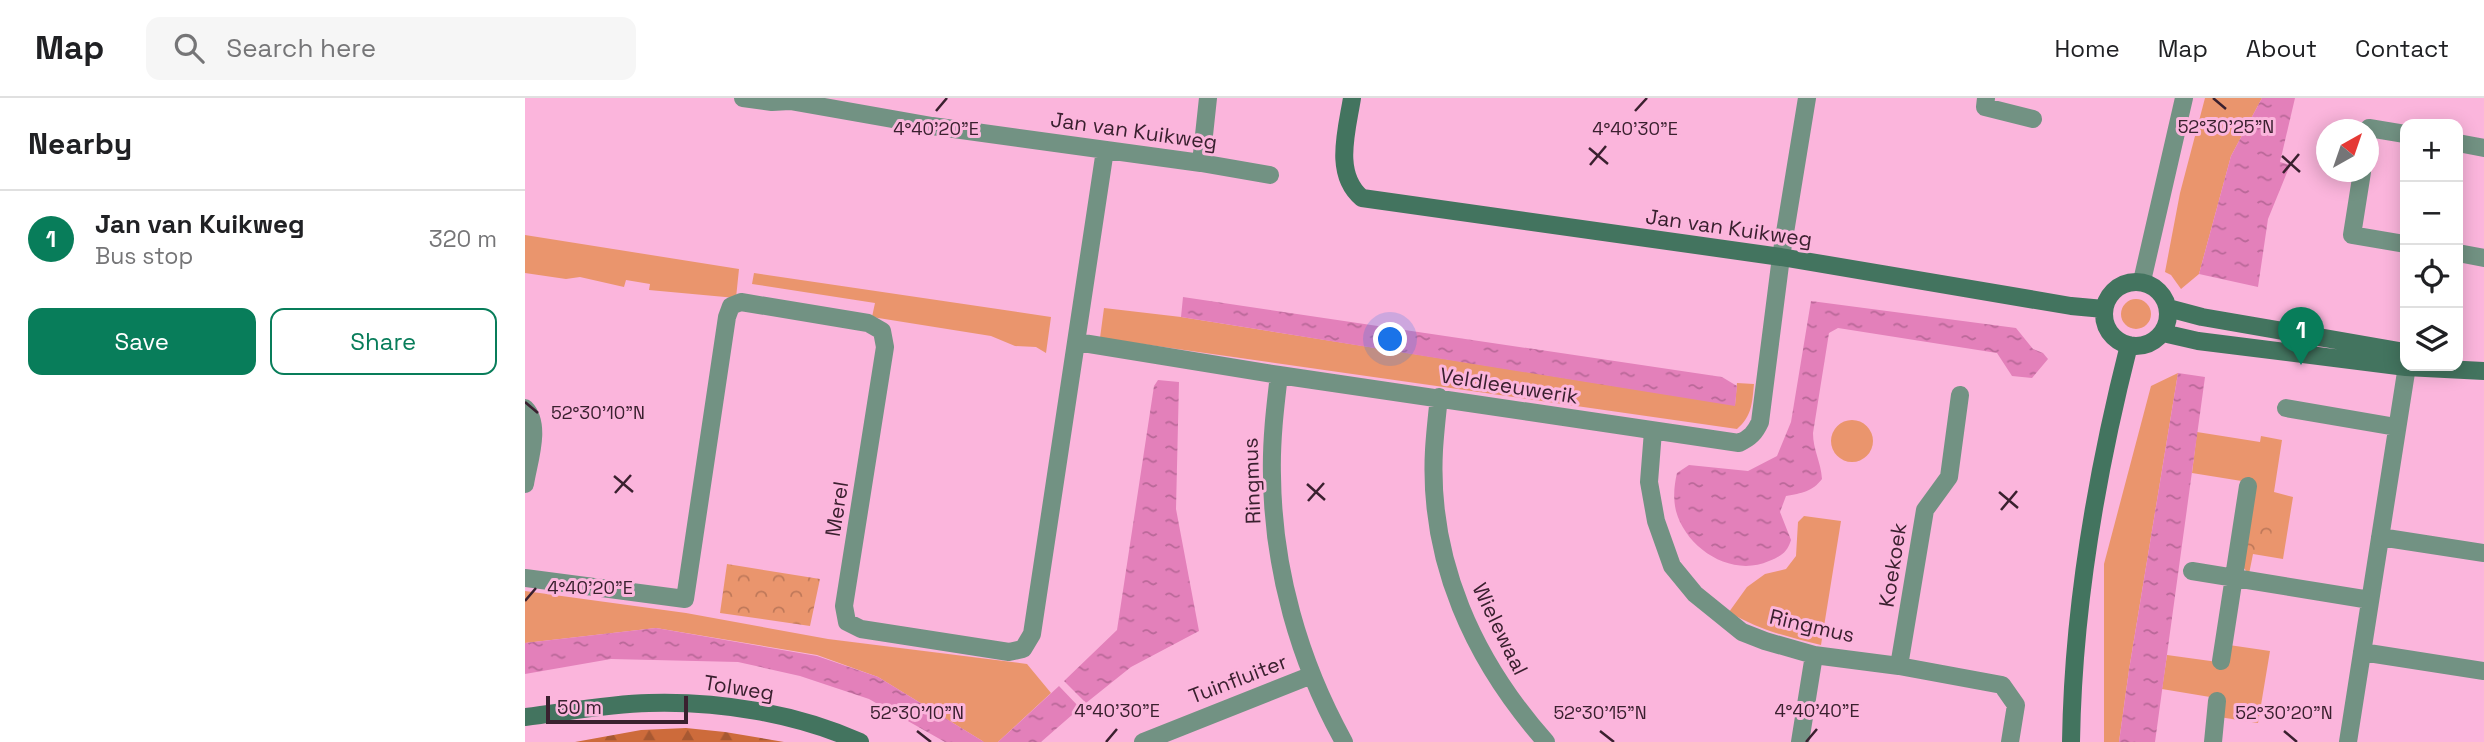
<!DOCTYPE html>
<html lang="en">
<head>
<meta charset="utf-8">
<style>
  :root { --surface:#fff; --page:#f6f6f6; --text:#202124; --muted:#757577; --line:#e0e0e0; --accent:#087d5a }
  body { margin:0; font-family:"Space Grotesk",sans-serif; background:var(--page); color:var(--text) }
  .controls { position:absolute; right:21px; top:21px; display:grid; overflow:hidden; border-radius:14px; box-shadow:0 4px 18px #0003 }
  .controls button { width:63px; height:63px; display:grid; place-items:center; padding:0; border:0; border-bottom:2px solid var(--line); background:var(--surface); color:var(--text); font:35px sans-serif }
  .compass { position:absolute; left:1791px; top:21px; width:63px; height:63px; border-radius:50%; background:var(--surface); box-shadow:0 4px 18px #0003; rotate:40deg }
  .scale { position:absolute; left:21px; bottom:18px; width:142px; box-sizing:border-box; padding-left:7px; border:4px solid #3a202f; border-top:0; font-size:19px; line-height:24px; white-space:nowrap; color:#3a202f; -webkit-text-stroke:5px #fbb5dc; paint-order:stroke }
  .you { position:absolute; left:866px; top:242px; width:24px; height:24px; margin:-18px; border:5px solid #fff; border-radius:50%; background:#1a73e8; box-shadow:0 0 0 10px #1a73e833 }
  .badge { display:grid; place-items:center; width:46px; height:46px; border-radius:50%; background:var(--accent); color:#fff; font-size:23px; font-weight:700 }
  .pin { position:absolute; translate:-50% -58px; filter:drop-shadow(0 2px 4px #0008) }
  .pin::after { content:''; position:absolute; top:37px; width:24px; height:21px; background:inherit; clip-path:polygon(0 0,100% 0,50% 100%) }
  .list { margin:0; padding:0; list-style:none }
  h2 { display:flex; justify-content:space-between; align-items:center; height:91px; margin:0; padding:0 28px; font-size:30px }
  h2 small { font-size:23px; font-weight:400; color:var(--muted) }
  .list li { display:grid; grid-template-columns:46px 1fr auto; gap:21px; align-items:center; box-sizing:border-box; height:98px; padding:0 28px; border-top:2px solid var(--line) }
  .list b { display:block; font-size:26px; white-space:nowrap }
  .list p { margin:0; font-size:23px; white-space:nowrap; color:var(--muted) }
  .list em { font-size:23px; font-style:normal; color:var(--muted) }
  .actions { display:flex; gap:14px; padding:21px 28px }
  .actions a { flex:1; padding:16px 0; border:2px solid var(--accent); border-radius:14px; text-align:center; font-size:24px; color:var(--accent) }
  .actions .main { background:var(--accent); color:#fff }
  .icon { flex:none; width:38px; height:38px; fill:none; stroke:currentColor; stroke-width:2; stroke-linecap:round; stroke-linejoin:round }
  .map { position:relative; flex:none; width:1959px; height:644px; overflow:hidden }
  header { display:flex; align-items:center; gap:42px; box-sizing:border-box; height:98px; padding:0 35px; background:var(--surface); border-bottom:2px solid var(--line) }
  header strong { font-size:33px }
  nav { display:flex; gap:38px; margin-inline-start:auto; font-size:24px }
  .search { width:490px; height:63px; background:var(--page); display:flex; align-items:center; gap:18px; box-sizing:border-box; padding:0 24px; border-radius:14px; color:var(--muted); font-size:26px }
  main { display:flex }
  aside { flex:1; background:var(--surface) }
  .map>svg:first-child { display:block }
</style>
</head>
<body>
<header>
<strong>Map</strong>
<div class="search"><svg class="icon" aria-label="search" viewBox="0 0 24 24"><circle cx="10" cy="10" r="6"/><path d="M15 15l6 6"/></svg>Search here</div>
<nav><a>Home</a><a>Map</a><a>About</a><a>Contact</a></nav>
</header>
<main>
<aside>
<h2>Nearby<small></small></h2>
<ul class="list">
<li><span class="badge">1</span><div><b>Jan van Kuikweg</b><p>Bus stop</p></div><em>320 m</em></li>
</ul>
<div class="actions"><a class="main">Save</a><a>Share</a></div>
</aside>
<div class="map">
<svg width="1959" height="644" viewBox="0 0 1959 644">
  <defs>
    <pattern id="forest-firs" width="22" height="20" patternUnits="userSpaceOnUse" patternTransform="scale(1.75)"><rect width="22" height="20" fill="#cd6b3b"/><path d="M5 1l3.5 6h-7zM16 11l3.5 6h-7z" fill="#a75832"/></pattern>
    <pattern id="park-crowns" width="20" height="18" patternUnits="userSpaceOnUse" patternTransform="scale(1.75)"><rect width="20" height="18" fill="#ea956d"/><path d="M2 6a3 3 0 1 1 6 0M12 15a3 3 0 1 1 6 0" fill="none" stroke="#bf795a"/></pattern>
    <pattern id="water-ripples" width="26" height="14" patternUnits="userSpaceOnUse" patternTransform="scale(1.75)"><rect width="26" height="14" fill="#e380ba"/><path d="M2 4q2-2 4 0t4 0M15 11q2-2 4 0t4 0" fill="none" stroke="#b96898"/></pattern>
  </defs>
  <rect width="100%" height="100%" fill="#fbb5dc"/>
  <!-- green -->
  <path fill="#ea956d" d="M1680 0H1737L1706 58 1674 176 1656 191 1646 177 1640 174 1655 95Z
    M0 137 214 171 211 200 124 192 125 186 101 182 99 189 55 179 41 181 0 175Z
    M229 175 526 219 521 255 511 249 490 248 466 238 347 219 350 205 227 186Z
    M1596 216a15 15 0 1 1 30 0a15 15 0 1 1-30 0Z
    M579 210 656 219 1210 307 1212 285 1229 286C1227 306 1227 318 1212 331L575 240Z
    M1653 275 1604 572 1594 644H1579V466L1626 288Z
    M1306 343a21 21 0 1 1 42 0a21 21 0 1 1-42 0Z
    M1672 334 1735 344 1736 338 1757 342 1749 394 1768 399 1758 461 1728 456 1724 476 1717 468 1729 385 1667 375Z
    M1279 418 1316 423 1296 547C1263 539 1234 532 1204 514L1222 489 1240 476 1261 471 1271 458 1273 424Z
    M0 493 161 515 303 541 502 566 526 595 473 644H459L353 579 292 557 131 530 0 545Z
    M1704 547 1745 553 1733 625 1694 619 1697 601 1637 591 1642 557 1700 565Z"/>
  <!-- forest -->
  <path fill="url(#forest-firs)" d="M161 630 200 634 259 644H50L116 632Z"/>
  <!-- park -->
  <path fill="url(#park-crowns)" d="M1724 422 1748 426 1743 456 1717 451Z
    M202 466 295 481 285 528 195 515Z"/>
  <!-- water -->
  <path fill="url(#water-ripples)" d="M1737 0H1770L1755 64 1765 67 1743 121 1733 189 1674 176 1706 58Z
    M658 199 1197 279 1212 288 1210 308 656 219Z
    M1286 203 1491 230 1508 251 1518 255 1523 261 1507 280 1487 278 1472 255 1313 230 1304 235 1288 335C1288 352 1296 364 1297 381 1287 394 1277 395 1261 398L1255 414 1266 442C1262 455 1256 458 1244 463 1206 480 1161 450 1151 413 1148 400 1149 388 1152 375L1164 367 1223 373 1252 358 1266 324Z
    M1653 275 1680 279 1630 644H1594L1604 572Z
    M633 282 654 284 651 411 674 533 606 569 561 605 539 583 592 532 629 288Z
    M131 530 292 558 353 579 459 644H420L344 601 275 578 213 564 86 561 0 576V545Z
    M534 588 555 610 516 644H473Z"/>
  <g fill="none" stroke-linecap="round" stroke-linejoin="round">
    <!-- street -->
    <path stroke="#729283" stroke-width="18" d="M218 0 247 4 265 3 407 28 676 65 745 77
      M1461 0 1460 9 1508 21
      M1843 33 1844 30 1880 36
      M1933 45 1959 50
      M676 65 683 0
      M1837 74 1827 137 1880 146
      M1933 155 1959 160
      M1617 183 1659 0
      M552 244 754 277 1214 345C1225 340 1230 335 1235 324L1256 159 1282 0
      M754 277C750 310 746 344 747 378 748 471 774 563 819 644
      M914 299C912 317 910 335 909 352 903 463 949 563 1021 644
      M0 310C17 327 3 365 0 386
      M1761 310 1871 329
      M1128 333 1124 384 1131 423 1147 468 1170 496 1217 534 1240 543 1289 557 1374 568 1477 587 1491 607 1485 644
      M1855 439 1959 455
      M1667 473 1845 502
      M0 480 160 501 202 219 206 208 216 204 343 225 357 233 360 249 319 508 322 524 336 531 484 554 498 551 507 536 580 52
      M1837 554 1959 573
      M1696 563 1723 388
      M1374 568 1400 412 1424 379 1435 297
      M618 644 787 577
      M1275 644 1289 557
      M1688 644 1692 603
      M1823 644 1882 268"/>
    <!-- secondary -->
    <path stroke="#43745f" stroke-width="18" d="M827 0C822 32 808 76 837 100L1256 159 1546 208 1579 211
      M1579 216a32 32 0 1 1 64 0a32 32 0 1 1-64 0Z
      M1643 210 1677 219 1880 254
      M1638 235 1673 243 1881 269 1959 273
      M0 619C41 614 83 606 124 605 194 603 270 615 335 644
      M1546 644C1548 510 1571 377 1604 247"/>
  </g>
  <!-- ticks -->
  <path fill="none" stroke="#3a202f" stroke-width="2.5" d="M1688 0 1701 11M411 13 422 0M1110 13 1122 0M1064 50 1083 66M1757 58 1775 74M1065 67 1081 48M1758 75 1774 56M0 304 13 315M89 378 108 394M782 386 800 402M1474 394 1493 410M90 395 106 377M783 403 799 385M1476 412 1492 393M0 503 11 490M392 633 406 644M1075 633 1089 644M1759 633 1772 644M581 644 592 631M1281 644 1292 631"/>
  <g text-anchor="middle" stroke-width="6" stroke-linejoin="round" paint-order="stroke">
    <!-- street labels -->
    <g font-size="21" fill="#3a202f" stroke="#fbb5dc">
      <text transform="translate(609 33) rotate(8)" y="7">Jan van Kuikweg</text>
      <text transform="translate(1204 130) rotate(8)" y="7">Jan van Kuikweg</text>
      <text transform="translate(984 288) rotate(9)" y="7">Veldleeuwerik</text>
      <text transform="translate(727 383) rotate(-92)" y="7">Ringmus</text>
      <text transform="translate(312 411) rotate(-81)" y="7">Merel</text>
      <text transform="translate(1368 467) rotate(-81)" y="7">Koekoek</text>
      <text transform="translate(1287 528) rotate(13)" y="7">Ringmus</text>
      <text transform="translate(975 531) rotate(64)" y="7">Wielewaal</text>
      <text transform="translate(713 581) rotate(-21)" y="7">Tuinfluiter</text>
      <text transform="translate(214 590) rotate(9)" y="7">Tolweg</text>
    </g>
  </g>
  <g font-size="18" text-anchor="middle" fill="#3a202f" stroke="#fbb5dc" stroke-width="6" stroke-linejoin="round" paint-order="stroke">
    <text x="1701" y="35">52°30'25"N</text>
    <text x="411" y="37">4°40'20"E</text>
    <text x="1110" y="37">4°40'30"E</text>
    <text x="73" y="321">52°30'10"N</text>
    <text x="65" y="496">4°40'20"E</text>
    <text x="592" y="619">4°40'30"E</text>
    <text x="1292" y="619">4°40'40"E</text>
    <text x="392" y="621">52°30'10"N</text>
    <text x="1075" y="621">52°30'15"N</text>
    <text x="1759" y="621">52°30'20"N</text>
  </g>
</svg>
<div class="controls">
<button>+</button>
<button>−</button>
<button><svg class="icon" aria-label="locate" viewBox="0 0 24 24"><circle cx="12" cy="12" r="6"/><path d="M12 2v4M12 18v4M2 12h4M18 12h4"/></svg></button>
<button><svg class="icon" aria-label="layers" viewBox="0 0 24 24"><path d="M12 4l9 5-9 5-9-5zM3 14l9 5 9-5"/></svg></button>
</div>
<svg class="compass" viewBox="-18 -18 36 36"><path d="M0-13l5 13h-10z" fill="#e53935"/><path d="M0 13l5-13h-10z" fill="#757577"/></svg>
<div class="scale">50 m</div>
<div class="you"></div>
<div class="pin badge" style="left:1776px;top:267px">1</div>
</div>
</main>
</body>
</html>
